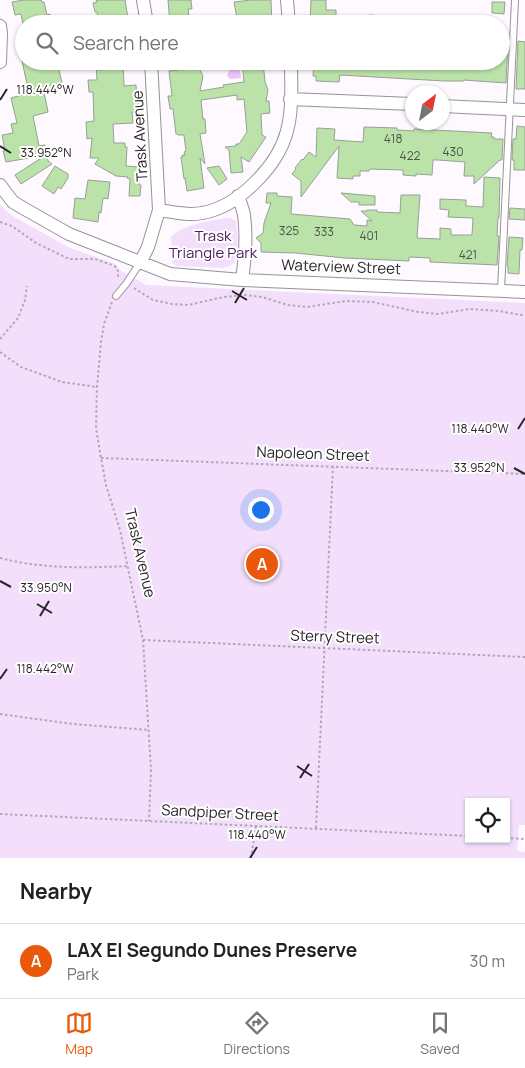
<!DOCTYPE html>
<html lang="en">
<head>
<meta charset="utf-8">
<style>
  :root { --surface:#fff; --page:#f2f2f2; --text:#202124; --muted:#757577; --line:#e0e0e0; --accent:#ea580c }
  body { margin:0; font-family:Manrope,sans-serif; background:var(--page); color:var(--text) }
  .controls { position:absolute; right:15px; bottom:15px; display:grid; overflow:hidden; border-radius:0px; box-shadow:0 1px 4px #0004 }
  .controls button { width:45px; height:45px; display:grid; place-items:center; padding:0; border:0; border-bottom:1px solid var(--line); background:var(--surface); color:var(--text); font:25px sans-serif }
  .compass { position:absolute; left:405px; top:85px; width:45px; height:45px; border-radius:50%; background:var(--surface); box-shadow:0 1px 4px #0004; rotate:32deg }
  .you { position:absolute; left:260px; top:509px; width:18px; height:18px; margin:-12px; border:4px solid #fff; border-radius:50%; background:#1a73e8; box-shadow:0 0 0 8px #1a73e833 }
  .badge { display:grid; place-items:center; width:32px; height:32px; border-radius:50%; background:var(--accent); color:#fff; font-size:16px; font-weight:700 }
  .pin { position:absolute; translate:-50% -50%; border:2px solid #fff; box-shadow:0 1px 5px #0006 }
  .list { margin:0; padding:0; list-style:none }
  h2 { display:flex; justify-content:space-between; align-items:center; height:65px; margin:0; padding:0 20px; font-size:21px }
  h2 small { font-size:16px; font-weight:400; color:var(--muted) }
  .list li { display:grid; grid-template-columns:32px 1fr auto; gap:15px; align-items:center; box-sizing:border-box; height:75px; padding:0 20px; border-top:1px solid var(--line) }
  .list b { display:block; font-size:19px; white-space:nowrap }
  .list p { margin:0; font-size:16px; white-space:nowrap; color:var(--muted) }
  .list em { font-size:16px; font-style:normal; color:var(--muted) }
  .icon { flex:none; width:28px; height:28px; fill:none; stroke:currentColor; stroke-width:2; stroke-linecap:round; stroke-linejoin:round }
  .map { position:relative; flex:none; width:525px; height:858px; overflow:hidden }
  .search { position:absolute; background:var(--surface); box-shadow:0 1px 4px #0004; left:15px; right:15px; top:15px; height:55px; display:flex; align-items:center; gap:12px; box-sizing:border-box; padding:0 18px; border-radius:28px; color:var(--muted); font-size:19px }
  .sheet { height:140px; background:var(--surface) }
  nav { display:flex; justify-content:space-around; align-items:center; box-sizing:border-box; height:70px; border-top:1px solid var(--line); background:var(--surface); font-size:14px; color:var(--muted) }
  nav a { display:grid; justify-items:center; gap:2px }
  nav .on { color:var(--accent) }
  .map>svg:first-child { display:block }
</style>
</head>
<body>
<div class="map">
<svg width="525" height="858" viewBox="0 0 525 858">
  <rect width="100%" height="100%" fill="#fdf9ff"/>
  <!-- green -->
  <path fill="#f3dffb" fill-rule="evenodd" d="M0 204 5 210 11 215 68 247 113 263 117 266 120 270 146 285 525 303V825H519L517 851 525 852V858H0ZM469 802H506V839H469Z
    M225 218H230L236 221C238 230 239 255 234 262 232 265 228 267 224 268L177 266 172 263 171 237C184 224 207 222 225 218Z"/>
  <!-- water -->
  <path fill="#ecc3fb" d="M231 61H239L241 78 230 79 227 75 230 69Z"/>
  <!-- building -->
  <path fill="#bbe2a9" stroke="#98a094" d="M24 0H41L42 2H44L47 15 50 14 52 24H23L21 14 15 15 12 2Z
    M96 0H125L129 24H99L97 12H95L93 3 97 2Z
    M168 0H191L192 9H188L190 24H170Z
    M251 0H271L272 24H238L234 2Z
    M311 0H326V10H336V19H329V24H310Z
    M492 2H505L504 14 492 13Z
    M369 15 396 17 395 24H369Z
    M501 41H508L506 83 464 80V81H444L340 75 339 82 316 81V76H313L314 61 367 65 368 61H501Z
    M518 41 525 42V89H516Z
    M22 61H57L62 83 43 87 48 112 33 116 39 146 45 145 48 161 52 164 21 184 15 175 46 155 6 162 3 151H5L2 135 13 133 11 124 17 123 11 98 29 93Z
    M96 61H123L124 86 136 85 137 102H139L140 112H132L133 123 113 124 114 143H125V147H127L126 166 139 167V185H141L140 196H129L130 179 127 178 128 177 116 176 95 164 99 158H90L92 138 87 139 86 122 94 121 93 92H89L88 80H97Z
    M177 61H188L189 69 199 68 203 76 200 91 224 87 223 85 244 82 242 61H263L265 82 268 90 266 101H269L270 113 261 114 262 135 266 137 249 162 241 157 243 172 231 173 229 150 225 147 236 146V144H239L247 132 244 99 237 100V95L201 100 203 119H205L206 133 200 134 205 164 200 158 204 188 187 191 185 178 184 179 181 157H183L182 155H185L184 152 186 151 184 135H178L177 134H176L173 109H170L168 96H172L169 71 178 70Z
    M517 126 525 127V170H514V160H512L513 139H516Z
    M364 127 397 128V130L414 131V129L492 133 491 137H494V139H503L502 160H500L474 184V176H464L465 162 438 160H433L432 175 416 174V176L403 175V170L370 169 369 171H360V176H353V179L337 178 339 146 301 197V181L292 174 296 169 295 168 302 159 303 160 309 152 316 157 317 128 335 129 334 140 363 142Z
    M55 166 68 174V178L61 189 58 187 54 194 42 186Z
    M219 166 227 179 219 185 207 168Z
    M484 177 500 178 499 218H498L497 236H499L497 265 430 262V258L409 257V261L345 258 295 253 261 252V243L256 238 263 233 264 223 271 203H266L267 193H277V196L292 197 291 214 350 219 354 225 367 226V220L372 221 361 211H367V210H377V212L400 213 401 195H420L417 238 440 239V228L451 229V235H472L473 218 448 217 449 210 440 209V199L466 200V206L483 207Z
    M88 180 110 182 108 199 103 198 101 213 99 212 98 222 73 218 75 198 85 199Z
    M341 193 375 196V205H359V202H351Z
    M510 208 525 209V220L509 219Z
    M509 237 523 238 522 250H520L519 274 508 273V266H507Z"/>
  <g fill="none" stroke-linecap="round" stroke-linejoin="round">
    <defs>
      <path id="service" d="M501 290 515 0
        M116 296 126 284 140 263"/>
      <path id="minor" d="M143 0 147 24
        M287 0 289 24
        M0 26 1 33 0 62
        M151 61 159 210
        M290 99 412 104
        M442 106 525 110
        M0 185 13 202 23 208 69 234 170 274 242 280 525 292
        M238 196C240 202 243 209 244 215 247 236 245 259 242 280
        M140 263 148 247 159 210C174 212 187 216 202 213 238 207 278 166 287 131 293 109 291 84 291 61"/>
    </defs>
    <!-- service casing -->
    <use href="#service" stroke="#99909c" stroke-width="8"/>
    <!-- minor casing -->
    <use href="#minor" stroke="#99909c" stroke-width="14"/>
    <!-- path -->
    <path stroke="#aeaab0" stroke-width="2" stroke-dasharray="2.5 2.5" stroke-linecap="butt" d="M0 222 12 226 36 243 69 259H95L112 265 116 267 118 271V278
      M134 288 153 300 172 304 188 305 224 297 244 295 262 297 288 305 307 307 346 301 373 302 418 312 438 314 470 309 499 311 521 315 525 314
      M112 302 104 324 101 342 97 387 96 428 101 458 106 485 120 530 143 640 151 770 149 821
      M0 339 18 318 25 300 27 286
      M0 352 21 367 62 382 97 387
      M101 458 525 474
      M0 558C42 569 85 568 128 566
      M143 640 525 657
      M0 714 73 724 149 730
      M0 814 469 836
      M316 828 333 466
      M506 838 525 839
      M251 858 256 826"/>
    <!-- service -->
    <use href="#service" stroke="#fff" stroke-width="6"/>
    <!-- minor -->
    <use href="#minor" stroke="#fff" stroke-width="12"/>
  </g>
  <!-- ticks -->
  <path fill="none" stroke="#29252a" stroke-width="2" d="M0 100 7 89M0 146 11 153M232 291 247 300M235 303 244 288M518 429 525 418M514 468 525 474M0 581 11 587M37 604 52 613M40 616 49 601M0 679 7 669M297 766 312 776M300 778 309 764M250 858 257 847"/>
  <g text-anchor="middle" stroke-width="4" stroke-linejoin="round" paint-order="stroke">
    <!-- number labels -->
    <g font-size="12" fill="#4e544a">
      <text x="393" y="143">418</text>
      <text x="453" y="156">430</text>
      <text x="410" y="160">422</text>
      <text x="289" y="235">325</text>
      <text x="324" y="236">333</text>
      <text x="369" y="240">401</text>
      <text x="468" y="259">421</text>
    </g>
    <!-- street labels -->
    <g font-size="15" fill="#29252a" stroke="#fff">
      <text transform="translate(140 136) rotate(-93)" y="5">Trask Avenue</text>
      <text transform="translate(341 267) rotate(2)" y="5">Waterview Street</text>
      <text transform="translate(313 454) rotate(2)" y="5">Napoleon Street</text>
      <text transform="translate(140 553) rotate(77)" y="5">Trask Avenue</text>
      <text transform="translate(335 637) rotate(2)" y="5">Sterry Street</text>
      <text transform="translate(220 813) rotate(3)" y="5">Sandpiper Street</text>
    </g>
    <!-- park labels -->
    <g font-size="15" fill="#4b1a5a" stroke="#fff">
      <text x="213" y="241">Trask<tspan x="213" dy="17">Triangle Park</tspan></text>
    </g>
  </g>
  <g font-size="12" text-anchor="middle" fill="#29252a" stroke="#fff" stroke-width="4" stroke-linejoin="round" paint-order="stroke">
    <text x="45" y="94">118.444°W</text>
    <text x="46" y="157">33.952°N</text>
    <text x="480" y="433">118.440°W</text>
    <text x="479" y="472">33.952°N</text>
    <text x="46" y="592">33.950°N</text>
    <text x="45" y="673">118.442°W</text>
    <text x="257" y="839">118.440°W</text>
  </g>
</svg>
<div class="controls">
<button><svg class="icon" aria-label="locate" viewBox="0 0 24 24"><circle cx="12" cy="12" r="6"/><path d="M12 2v4M12 18v4M2 12h4M18 12h4"/></svg></button>
</div>
<svg class="compass" viewBox="-18 -18 36 36"><path d="M0-13l5 13h-10z" fill="#e53935"/><path d="M0 13l5-13h-10z" fill="#757577"/></svg>
<div class="you"></div>
<div class="pin badge" style="left:262px;top:564px">A</div>
<div class="search"><svg class="icon" aria-label="search" viewBox="0 0 24 24"><circle cx="10" cy="10" r="6"/><path d="M15 15l6 6"/></svg>Search here</div>
</div>
<section class="sheet">
<h2>Nearby<small></small></h2>
<ul class="list">
<li><span class="badge">A</span><div><b>LAX El Segundo Dunes Preserve</b><p>Park</p></div><em>30 m</em></li>
</ul>
</section>
<nav>
<a class="on"><svg class="icon" aria-label="map" viewBox="0 0 24 24"><path d="M3 6l6-2 6 2 6-2v14l-6 2-6-2-6 2zM9 4v14M15 6v14"/></svg>Map</a>
<a><svg class="icon" aria-label="directions" viewBox="0 0 24 24"><path d="M12 3l9 9-9 9-9-9zM9 14v-3h6M13 9l2 2-2 2"/></svg>Directions</a>
<a><svg class="icon" aria-label="saved" viewBox="0 0 24 24"><path d="M7 4h10v16l-5-4-5 4z"/></svg>Saved</a>
</nav>
</body>
</html>
